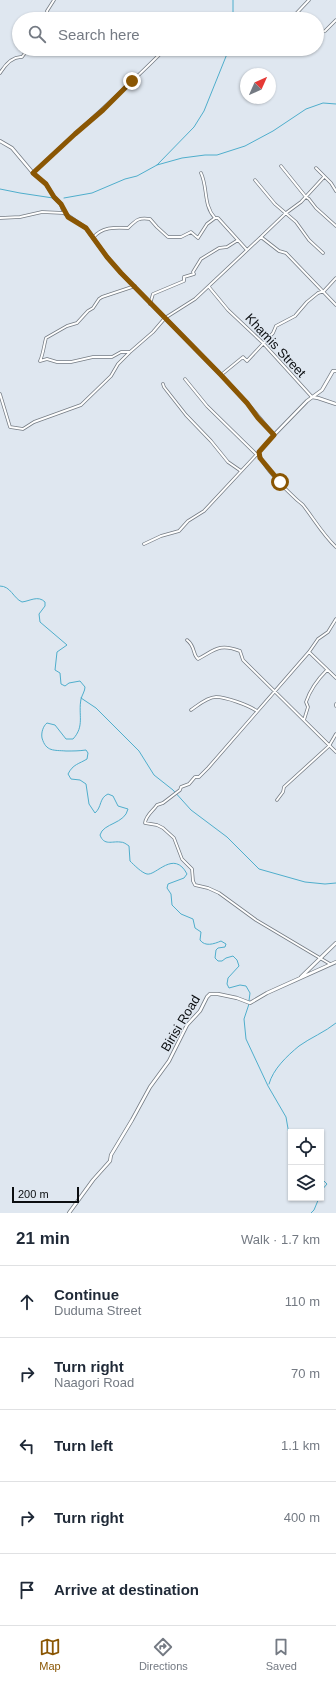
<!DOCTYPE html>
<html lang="en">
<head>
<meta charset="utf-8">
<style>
  :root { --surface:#fff; --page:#f6f6f7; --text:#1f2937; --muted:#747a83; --line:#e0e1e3; --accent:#8a5603 }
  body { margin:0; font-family:Arial,sans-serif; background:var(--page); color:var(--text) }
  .controls { position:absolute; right:12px; bottom:12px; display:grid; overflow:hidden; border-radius:0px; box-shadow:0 1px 3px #0004 }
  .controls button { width:36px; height:36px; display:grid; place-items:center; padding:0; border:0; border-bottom:1px solid var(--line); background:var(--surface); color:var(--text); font:20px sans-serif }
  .compass { position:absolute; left:240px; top:68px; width:36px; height:36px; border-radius:50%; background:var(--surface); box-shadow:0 1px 3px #0004; rotate:45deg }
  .scale { position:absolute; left:12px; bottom:10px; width:67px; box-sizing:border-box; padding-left:4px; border:2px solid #0b0e11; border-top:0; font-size:11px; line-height:14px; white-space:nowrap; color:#0b0e11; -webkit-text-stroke:3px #dfe7f0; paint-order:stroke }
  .stop { position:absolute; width:12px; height:12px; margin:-9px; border:3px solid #8a5603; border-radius:50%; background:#fff }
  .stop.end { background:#8a5603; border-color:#fff; box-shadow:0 1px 4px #0008 }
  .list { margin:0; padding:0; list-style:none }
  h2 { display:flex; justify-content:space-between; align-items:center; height:52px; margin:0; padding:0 16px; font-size:17px }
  h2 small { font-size:13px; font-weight:400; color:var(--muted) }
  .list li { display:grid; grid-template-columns:26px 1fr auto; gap:12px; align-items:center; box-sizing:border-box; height:72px; padding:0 16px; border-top:1px solid var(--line) }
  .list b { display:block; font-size:15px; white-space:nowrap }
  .list p { margin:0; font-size:13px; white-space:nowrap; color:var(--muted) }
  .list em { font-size:13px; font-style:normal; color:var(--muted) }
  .icon { flex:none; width:22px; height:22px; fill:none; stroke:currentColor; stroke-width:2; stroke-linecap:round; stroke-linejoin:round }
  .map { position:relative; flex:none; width:336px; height:1213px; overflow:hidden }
  .search { position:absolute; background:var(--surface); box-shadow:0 1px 3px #0004; left:12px; right:12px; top:12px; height:44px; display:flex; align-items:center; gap:10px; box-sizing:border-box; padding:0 14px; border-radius:22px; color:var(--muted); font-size:15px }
  .sheet { height:412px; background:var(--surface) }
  nav { display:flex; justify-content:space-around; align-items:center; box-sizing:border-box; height:56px; border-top:1px solid var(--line); background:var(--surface); font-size:11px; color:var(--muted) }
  nav a { display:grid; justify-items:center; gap:2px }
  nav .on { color:var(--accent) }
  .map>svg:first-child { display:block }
</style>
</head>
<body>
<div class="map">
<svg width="336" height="1213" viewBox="0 0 336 1213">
  <rect width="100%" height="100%" fill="#dfe7f0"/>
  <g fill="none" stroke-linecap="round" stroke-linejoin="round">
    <!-- stream -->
    <path stroke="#4faecc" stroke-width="1" d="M233 19V0
      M157 165 182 158 205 155H217L245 146 273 131 306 109 323 103 336 104
      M0 189 20 193 53 198
      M64 198 92 193 125 179 137 176 157 165 194 127 204 111 229 49
      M0 586C11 586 13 598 22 602 30 601 38 595 45 602V606L39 614 40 622 67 645 57 652 55 670 60 673 61 684 65 686 69 683 80 681 85 687C85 691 82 695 81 699 78 715 85 726 73 739H66L55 725 47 723C43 726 41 733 42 738 46 752 54 750 66 751 73 751 79 751 86 750L88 753 87 759C79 764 73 764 68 774L71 779 80 780 86 784 89 804 95 813C102 807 99 798 108 794L113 796 118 806 128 809C125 824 103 823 100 835 104 846 112 841 120 842 124 842 126 844 129 846L130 861C134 865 142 873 147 874 156 876 174 849 187 874L184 878 168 884 167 888 171 894 172 905 181 914 193 919 195 928 201 932 200 940C205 947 214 944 221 941L226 944 225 947 218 948 216 950 215 958 218 961H222L226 958 233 956 237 960 239 966 228 978 227 984 229 988 240 985 246 986 250 993 249 1001
      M81 698 96 708 139 751 154 775 173 790 191 810 227 837 259 869 305 882 325 884 336 883
      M249 1004 244 1019 246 1039 268 1086 286 1117 291 1146
      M269 1084C273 1069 287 1056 299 1046 310 1038 325 1032 336 1023
      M321 1178 327 1184 321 1191
      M311 1213 314 1210 319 1198"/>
    <defs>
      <path id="minor" d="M292 18 309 0
        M48 19 47 11 54 0
        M317 30 320 33 325 31 336 20
        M0 73C5 65 12 56 22 57L28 49
        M281 166 306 197 309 199 316 208 336 226
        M316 168 331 183 336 191
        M33 173C77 131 123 92 165 49
        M201 173C208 188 203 205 215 218H218L247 250
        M255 180 275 204 296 222 309 240 323 253
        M0 218 20 217 42 212 64 213
        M261 237 286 213 301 202 324 177
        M93 238C101 227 115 227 128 228 136 220 139 217 150 219L157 227 168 237H181L191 232 198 238 207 224 215 218
        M209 287 228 310 263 343 312 397
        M150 304 153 294 184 281V277L194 274 193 272 201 259 219 248 227 247 238 240
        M40 361C43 355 44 345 46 338L67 326 77 323 88 311 93 308 99 299 102 297 135 286
        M40 361 47 359 57 362H71L93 357H112L121 352H130
        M221 375 243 357 247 361 273 333 276 326 295 316 307 302 318 293 324 291 336 278
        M185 379 207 406 257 455
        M163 384 164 387 186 415 211 441 228 462 241 471
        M0 394 10 427 23 429 34 422 81 405 111 376 118 364 130 352 153 332 165 318 195 299 261 237 279 251 286 253 336 305
        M259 453C262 466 285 489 296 499 298 501 301 503 303 505 314 519 323 535 336 547
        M144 544 161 536 179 531 188 521 204 511 259 452 274 435
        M187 640C196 647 192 654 198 659 215 650 219 643 240 651L243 660 336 752
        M309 652 336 678
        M336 704V706
        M191 710C197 706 207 697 216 697 226 697 248 705 257 711
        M304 720 308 707 306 702C310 690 318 679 327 670
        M277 800 283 792 284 787 329 746 336 734
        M330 964 256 920 219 893 208 888 195 885 193 881 192 869 182 859 174 838 163 828 157 825 145 823C146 815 153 811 157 805L163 803 180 790 181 787 189 784 195 777H199L208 768 309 652 318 639 328 632 336 619"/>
      <path id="tertiary" d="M0 141 12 148 33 173 46 184 54 197 61 204 64 213 86 228 107 257 121 273 221 375 247 403 274 435 307 401 322 390 333 371H336
        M312 397 318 398 336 404
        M301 977 336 943
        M69 1213 93 1180 110 1161 111 1155 132 1120 150 1087 169 1061 187 1025 200 1011 207 997 210 994H218L237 998 250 1003 267 993 336 962"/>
    </defs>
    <!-- minor casing -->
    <use href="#minor" stroke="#757c84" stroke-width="3.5"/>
    <!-- tertiary casing -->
    <use href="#tertiary" stroke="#757c84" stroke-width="4"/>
    <!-- minor -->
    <use href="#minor" stroke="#fff" stroke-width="2"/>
    <!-- tertiary -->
    <use href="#tertiary" stroke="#fff" stroke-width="2.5"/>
  </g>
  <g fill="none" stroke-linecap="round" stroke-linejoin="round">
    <!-- route -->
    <path stroke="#8a5603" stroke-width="5" d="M132 81 103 110 75 134 33 173 46 184 54 197 61 204 68 217 86 228 107 257 121 273 221 375 247 403 258 418 274 435 259 452 260 458 280 482"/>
  </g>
  <g text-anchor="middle" stroke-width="3" stroke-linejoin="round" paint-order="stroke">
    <!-- street labels -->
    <g font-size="13" fill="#0b0e11" stroke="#dfe7f0">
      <text transform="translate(276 345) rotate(47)" y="5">Khamis Street</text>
      <text transform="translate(180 1023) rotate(-59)" y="5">Birisi Road</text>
    </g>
  </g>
</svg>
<div class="controls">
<button><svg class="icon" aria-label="locate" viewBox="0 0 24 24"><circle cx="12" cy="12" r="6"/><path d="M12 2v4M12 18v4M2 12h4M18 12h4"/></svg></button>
<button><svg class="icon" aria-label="layers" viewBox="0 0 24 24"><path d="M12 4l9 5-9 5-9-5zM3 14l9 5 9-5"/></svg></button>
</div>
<svg class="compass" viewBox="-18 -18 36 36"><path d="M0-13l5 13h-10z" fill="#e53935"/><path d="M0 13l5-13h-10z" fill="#747a83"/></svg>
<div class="scale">200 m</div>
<div class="stop" style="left:280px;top:482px"></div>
<div class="stop end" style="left:132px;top:81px"></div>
<div class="search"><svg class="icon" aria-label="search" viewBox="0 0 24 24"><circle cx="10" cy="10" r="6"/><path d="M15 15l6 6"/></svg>Search here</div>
</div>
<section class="sheet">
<h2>21 min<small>Walk · 1.7 km</small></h2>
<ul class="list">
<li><svg class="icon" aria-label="ahead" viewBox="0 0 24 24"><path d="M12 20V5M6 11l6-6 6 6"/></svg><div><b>Continue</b><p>Duduma Street</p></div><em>110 m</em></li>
<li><svg class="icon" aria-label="right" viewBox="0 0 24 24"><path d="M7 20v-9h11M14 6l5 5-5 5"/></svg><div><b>Turn right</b><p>Naagori Road</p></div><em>70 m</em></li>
<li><svg class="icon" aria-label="left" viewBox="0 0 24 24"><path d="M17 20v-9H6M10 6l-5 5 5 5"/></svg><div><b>Turn left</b></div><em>1.1 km</em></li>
<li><svg class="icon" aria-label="right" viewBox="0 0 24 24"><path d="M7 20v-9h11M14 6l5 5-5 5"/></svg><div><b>Turn right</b></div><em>400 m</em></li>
<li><svg class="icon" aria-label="arrive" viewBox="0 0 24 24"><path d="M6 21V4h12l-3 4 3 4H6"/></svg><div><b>Arrive at destination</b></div></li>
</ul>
</section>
<nav>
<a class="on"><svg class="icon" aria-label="map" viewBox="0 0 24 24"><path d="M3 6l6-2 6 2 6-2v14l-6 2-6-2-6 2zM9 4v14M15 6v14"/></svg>Map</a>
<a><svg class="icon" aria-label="directions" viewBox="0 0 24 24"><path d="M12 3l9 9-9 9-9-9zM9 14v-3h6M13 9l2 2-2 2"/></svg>Directions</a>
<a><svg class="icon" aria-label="saved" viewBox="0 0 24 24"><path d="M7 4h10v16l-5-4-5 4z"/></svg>Saved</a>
</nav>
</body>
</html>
